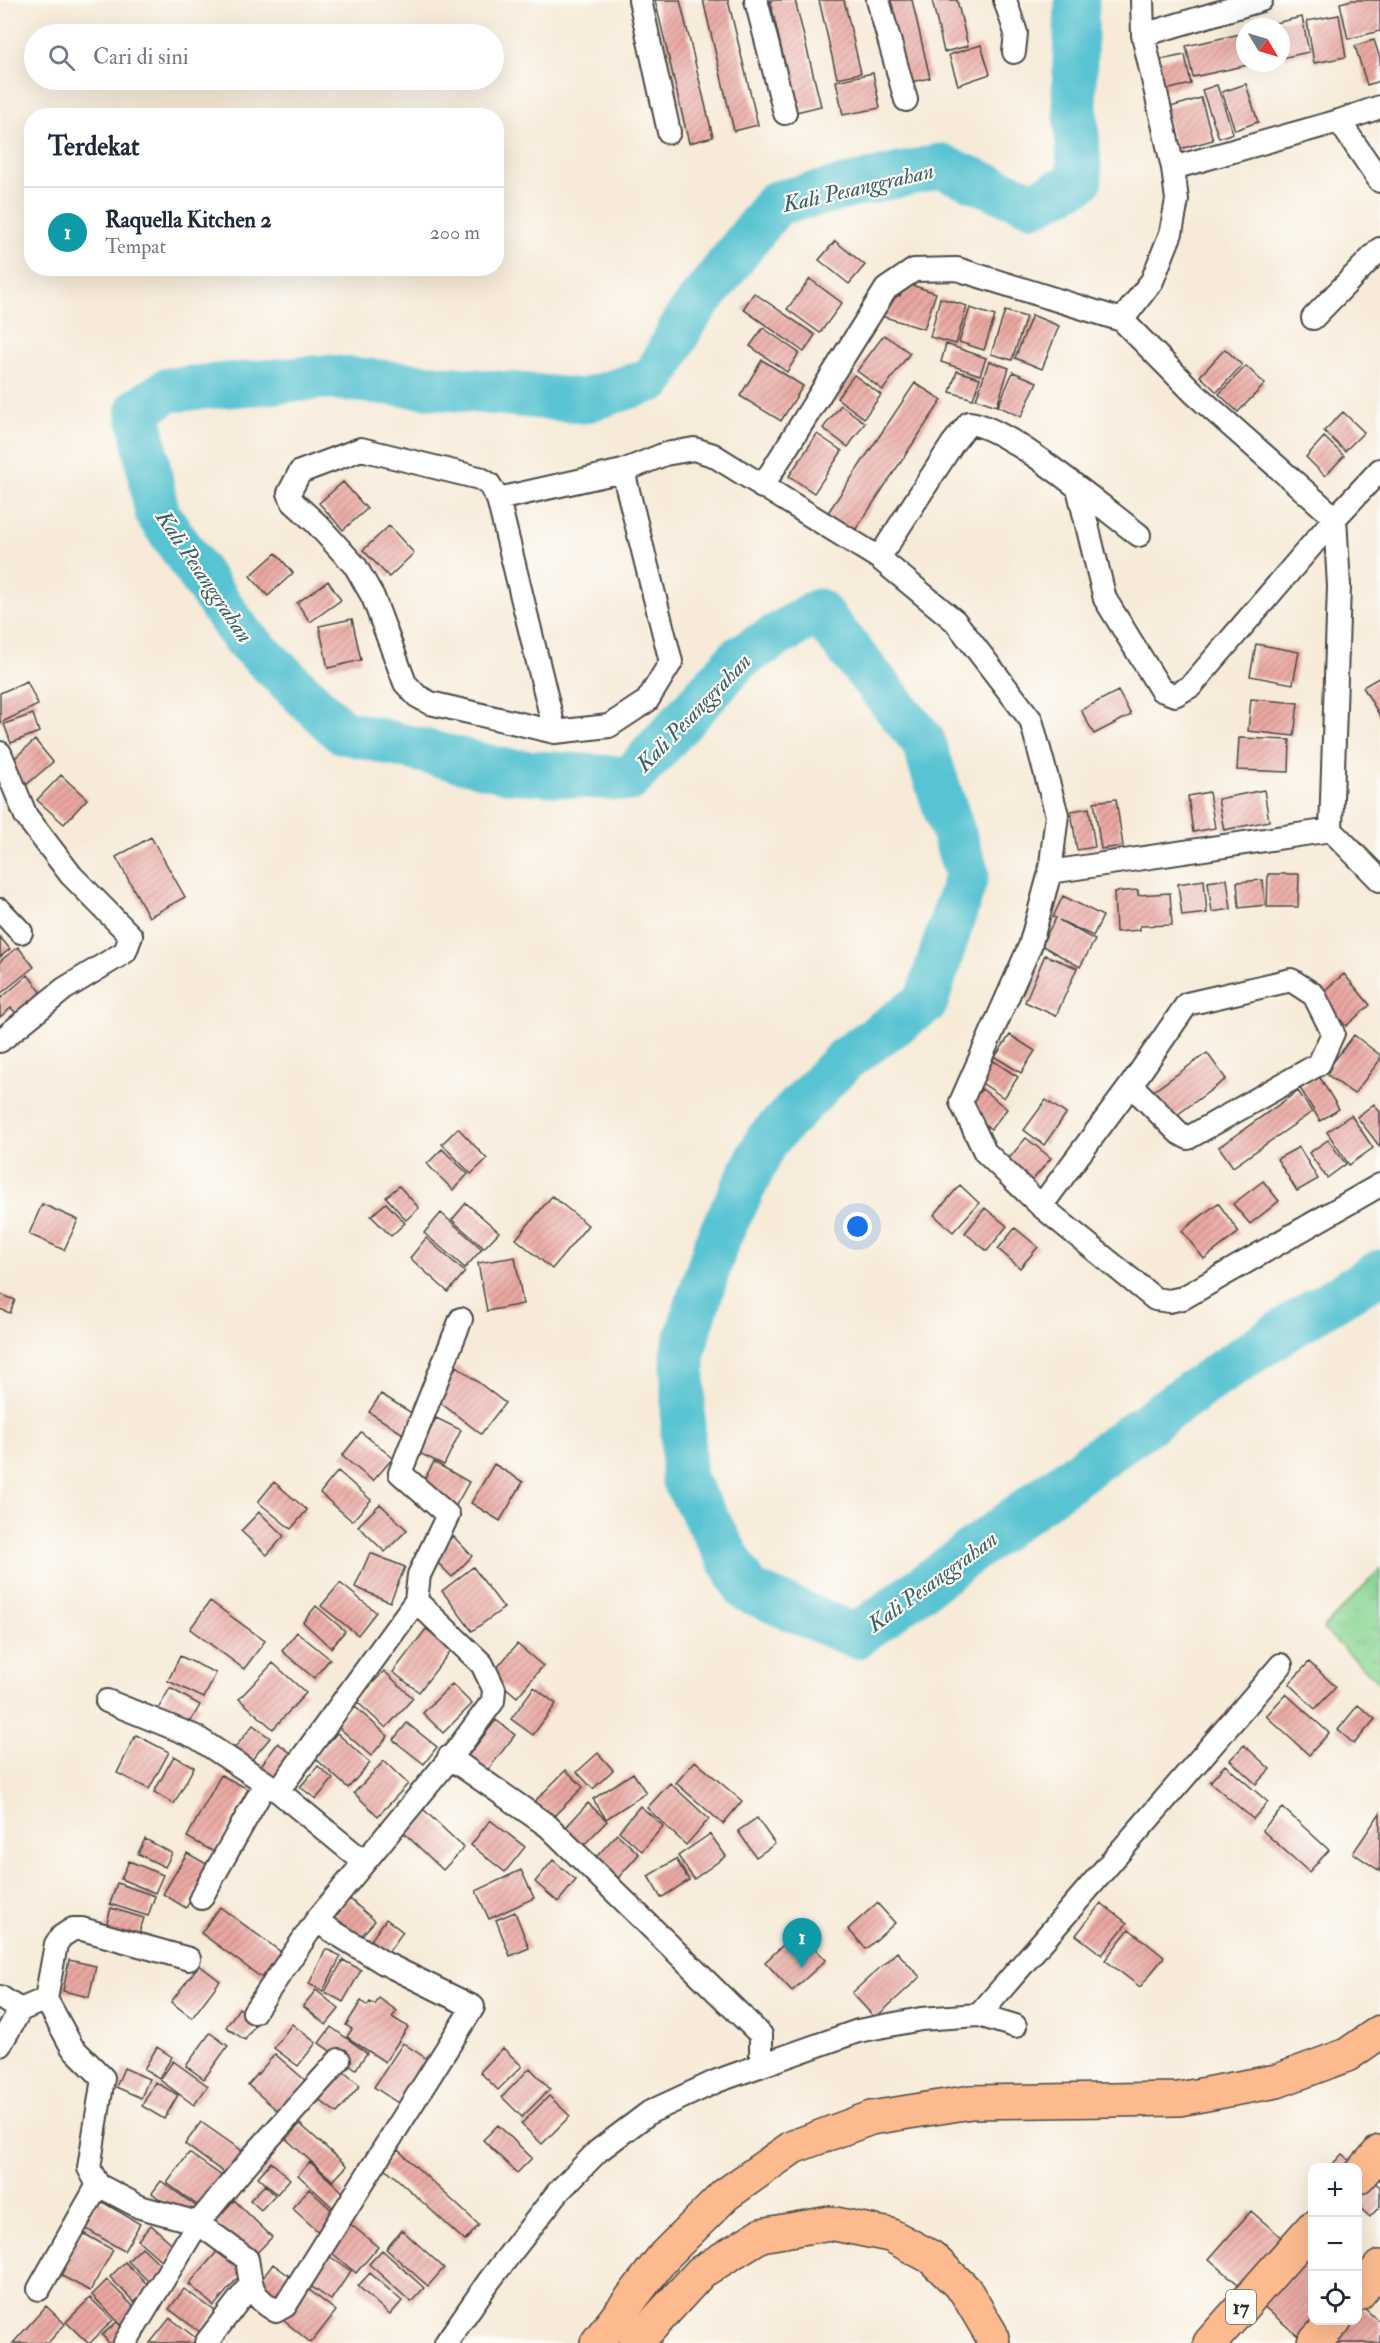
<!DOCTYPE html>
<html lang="id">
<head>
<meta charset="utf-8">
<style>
  :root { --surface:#fff; --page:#f2f2f3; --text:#1f2937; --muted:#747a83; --line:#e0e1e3; --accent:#111827 }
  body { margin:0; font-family:"IM FELL Double Pica",serif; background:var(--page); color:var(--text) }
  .controls { position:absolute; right:18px; bottom:18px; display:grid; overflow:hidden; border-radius:12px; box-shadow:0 6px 24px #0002 }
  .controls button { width:54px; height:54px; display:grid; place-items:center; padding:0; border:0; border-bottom:2px solid var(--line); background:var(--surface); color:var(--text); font:30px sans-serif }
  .compass { position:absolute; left:1236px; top:18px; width:54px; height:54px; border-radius:50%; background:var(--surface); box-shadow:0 6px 24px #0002; rotate:128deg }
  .you { position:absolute; left:858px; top:1227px; width:21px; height:21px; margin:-15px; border:4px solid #fff; border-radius:50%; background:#1a73e8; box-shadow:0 0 0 9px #1a73e833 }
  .badge { display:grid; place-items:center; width:39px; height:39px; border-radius:50%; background:var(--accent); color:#fff; font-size:20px; font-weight:700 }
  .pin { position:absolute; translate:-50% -50px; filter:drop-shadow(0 2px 3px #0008) }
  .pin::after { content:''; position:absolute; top:32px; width:21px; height:18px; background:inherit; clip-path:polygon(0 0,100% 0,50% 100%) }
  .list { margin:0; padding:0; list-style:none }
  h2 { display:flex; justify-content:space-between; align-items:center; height:78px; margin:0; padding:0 24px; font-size:26px }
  h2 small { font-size:20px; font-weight:400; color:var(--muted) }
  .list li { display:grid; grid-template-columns:39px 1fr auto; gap:18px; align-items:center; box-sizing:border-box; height:90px; padding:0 24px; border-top:2px solid var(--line) }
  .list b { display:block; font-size:22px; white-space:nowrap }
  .list p { margin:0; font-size:20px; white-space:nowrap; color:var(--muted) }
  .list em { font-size:20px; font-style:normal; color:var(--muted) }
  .icon { flex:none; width:33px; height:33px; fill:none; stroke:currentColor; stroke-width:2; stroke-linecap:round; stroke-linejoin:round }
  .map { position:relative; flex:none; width:1380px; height:2343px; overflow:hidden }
  .search { position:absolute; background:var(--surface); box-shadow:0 6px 24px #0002; left:24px; top:24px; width:480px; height:66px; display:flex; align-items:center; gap:15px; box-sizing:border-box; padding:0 21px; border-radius:33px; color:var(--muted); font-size:22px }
  .panel { position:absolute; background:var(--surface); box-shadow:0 6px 24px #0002; left:24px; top:108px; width:480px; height:168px; border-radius:24px }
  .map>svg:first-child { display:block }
</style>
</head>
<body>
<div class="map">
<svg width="1380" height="2343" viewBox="0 0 1380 2343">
  <defs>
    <pattern id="grass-tufts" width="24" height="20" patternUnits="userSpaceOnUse" patternTransform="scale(1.5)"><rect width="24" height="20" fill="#8ad694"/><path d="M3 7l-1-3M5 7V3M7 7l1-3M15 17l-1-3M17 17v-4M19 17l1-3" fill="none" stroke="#77b880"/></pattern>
    <pattern id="building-hatch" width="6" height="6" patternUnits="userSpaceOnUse" patternTransform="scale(1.5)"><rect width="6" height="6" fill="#eba8a3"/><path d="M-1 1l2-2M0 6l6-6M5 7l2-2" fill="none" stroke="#bf8985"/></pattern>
  </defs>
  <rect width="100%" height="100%" fill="#fdfcf7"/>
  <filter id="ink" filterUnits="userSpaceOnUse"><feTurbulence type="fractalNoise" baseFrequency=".0167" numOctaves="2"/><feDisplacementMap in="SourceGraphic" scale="12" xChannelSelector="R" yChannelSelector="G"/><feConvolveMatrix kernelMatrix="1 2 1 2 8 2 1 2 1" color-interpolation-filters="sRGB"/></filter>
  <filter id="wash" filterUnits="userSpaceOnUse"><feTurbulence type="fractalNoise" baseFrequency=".008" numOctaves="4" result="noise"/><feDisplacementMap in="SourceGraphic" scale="24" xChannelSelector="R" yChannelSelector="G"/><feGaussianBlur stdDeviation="1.35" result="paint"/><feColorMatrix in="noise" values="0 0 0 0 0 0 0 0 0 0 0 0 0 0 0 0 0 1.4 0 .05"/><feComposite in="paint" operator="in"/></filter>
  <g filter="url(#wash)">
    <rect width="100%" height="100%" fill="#f7ead8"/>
    <!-- grass -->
    <path fill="url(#grass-tufts)" stroke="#5a8060" stroke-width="1.5" d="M1380 1569V1684L1323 1629Z"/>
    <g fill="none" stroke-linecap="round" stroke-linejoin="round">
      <!-- river -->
      <path stroke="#58c3d2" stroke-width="45" d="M1077 0 1074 91 1080 181 1033 204 940 166 776 203 685 320 654 379 583 401 326 377 168 390 138 410 157 513 242 636 341 731 506 771 630 779 739 658 818 611 923 741 967 874 926 1002 845 1059 767 1140 717 1241 683 1350V1478L747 1590 856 1636C1028 1511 1196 1379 1380 1272"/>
    </g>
    <g id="blocks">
      <!-- building -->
      <path fill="url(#building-hatch)" d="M655 0H680L713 137 689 143Z
        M703 0H728L758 125 734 131Z
        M770 0H795L821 106 796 112Z
        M819 0H844L861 73 837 78Z
        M887 0H912L930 78 906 83Z
        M932 0H957L968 46 944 52Z
        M1352 0H1380V31L1348 39 1340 3Z
        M1339 15 1346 57 1314 63 1307 21Z
        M1302 17 1309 52 1281 58V27H1256Z
        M1245 33V63L1253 64 1193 77 1186 46Z
        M1374 40 1380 58V81L1367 85 1355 46Z
        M981 45 990 74 958 85 949 55Z
        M1185 55 1191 84 1161 91 1154 61Z
        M873 73 880 108 843 115 836 81Z
        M1246 84 1258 122 1235 130 1222 92Z
        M1217 85 1233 133 1219 138 1202 90Z
        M1201 98 1213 140 1176 150 1164 109Z
        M835 241 865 265 849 284 819 260Z
        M810 279 842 303 820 333 787 309Z
        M905 283 936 293 924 329 878 315 886 291 900 296Z
        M754 293 815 335 804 352 743 309Z
        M940 298 967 306 956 344 930 337Z
        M970 308 995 316 984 350 959 342Z
        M1005 311 1026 317 1012 360 991 354Z
        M1032 315 1059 326 1042 369 1015 358Z
        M763 328 799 353 787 372 750 346Z
        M884 335 910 353 883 390 857 371Z
        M946 344 986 358 980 375 941 362Z
        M1225 349 1242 365 1217 392 1200 376Z
        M762 360 803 386 781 421 740 396Z
        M989 361 1009 368 997 406 976 399Z
        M1246 366 1265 384 1238 412 1219 394Z
        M957 371 980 378 973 399 950 392Z
        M1013 372 1037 382 1021 417 998 406Z
        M854 375 881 395 864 418 837 398Z
        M915 383 942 400 852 535 825 517Z
        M841 405 865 423 848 447 823 428Z
        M1343 412 1364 432 1345 451 1324 431Z
        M817 434 842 451 814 493 789 476Z
        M1324 437 1344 456 1325 476 1306 457Z
        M343 482 367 509 343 530 319 503Z
        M389 526 414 553 389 577 363 550Z
        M276 553 293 573 268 596 250 576Z
        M328 581 341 600 310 622 297 603Z
        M352 619 361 660 328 668 319 626Z
        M1256 644 1299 652 1293 684 1250 676Z
        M1380 677V716L1363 687Z
        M27 681 38 705 0 723V693Z
        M1118 691 1131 715 1094 734 1081 710Z
        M1251 699 1298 703 1294 736 1248 731Z
        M33 714 39 732 11 743 4 724Z
        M1239 738 1290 740 1289 772 1237 770Z
        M35 740 53 762 25 786 7 765Z
        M61 775 87 799 64 824 37 800Z
        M1264 790 1269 821 1224 830 1218 799Z
        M1209 792 1215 828 1193 832 1188 796Z
        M1116 799 1123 846 1101 849 1094 802Z
        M1089 808 1095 847 1077 850 1071 811Z
        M151 837 185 897 149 917 116 857Z
        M1268 874H1299L1298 907H1267Z
        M1227 879 1231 909 1212 912 1208 882Z
        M1204 880 1207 913 1182 916 1178 884Z
        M1263 880 1265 905 1239 908 1237 882Z
        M1138 890V895L1170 893 1172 925 1140 926V930L1116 932 1114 892Z
        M1063 896 1103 916 1093 936 1059 920 1095 940 1080 967 1041 945 1056 918 1053 917Z
        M0 937 10 949 0 957Z
        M18 947 34 967 0 994V961Z
        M1045 955 1077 968 1056 1016 1025 1002Z
        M1344 974 1370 1005 1346 1026 1320 994Z
        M28 975 42 993 16 1013 11 1008 0 1017V999Z
        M1010 1035 1035 1051 1021 1073 995 1057Z
        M1354 1035 1380 1055V1060L1354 1094 1325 1073Z
        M1207 1053 1226 1079 1170 1120 1151 1093Z
        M992 1060 1018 1077 1004 1098 979 1081Z
        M1319 1076 1339 1109 1320 1121 1300 1088Z
        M982 1089 1007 1109 991 1129 965 1109Z
        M1298 1091 1312 1112 1233 1167 1219 1147Z
        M1046 1100 1066 1114 1044 1145 1024 1130Z
        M1374 1104 1380 1112V1147L1357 1117Z
        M1351 1115 1373 1148 1349 1165 1327 1132Z
        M458 1128 487 1159 471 1174 442 1144Z
        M1026 1138 1051 1158 1031 1182 1006 1162Z
        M1328 1140 1346 1164 1327 1178 1309 1153Z
        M1299 1147 1318 1179 1297 1191 1277 1159Z
        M442 1149 468 1174 453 1190 427 1164Z
        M1263 1181 1279 1201 1250 1224 1233 1204Z
        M960 1185 979 1203 953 1232 934 1215Z
        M399 1186 419 1208 406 1220 386 1197Z
        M552 1196 588 1225 552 1269 516 1239Z
        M386 1203 405 1223 391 1236 371 1216Z
        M466 1203 499 1232 484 1248 452 1220Z
        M1218 1203 1239 1232 1204 1259 1182 1231Z
        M42 1204 78 1220 64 1250 29 1234Z
        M985 1208 1007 1226 987 1251 965 1233Z
        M441 1213 482 1249 465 1268 424 1233Z
        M1015 1228 1038 1247 1020 1268 998 1249Z
        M426 1238 465 1272 448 1292 410 1258Z
        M515 1257 523 1304 487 1311 478 1263Z
        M0 1294 15 1300 10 1313 0 1309Z
        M457 1366 505 1403 481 1434 433 1397Z
        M381 1394 415 1415 403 1434 369 1412Z
        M436 1418 461 1430 444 1465 419 1453Z
        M361 1432 393 1458 373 1481 342 1456Z
        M434 1462 469 1482 455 1507 420 1487Z
        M494 1464 523 1482 500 1521 471 1503Z
        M338 1471 371 1500 352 1521 320 1493Z
        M274 1482 307 1510 291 1529 258 1502Z
        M380 1504 407 1530 385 1552 358 1526Z
        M259 1512 284 1536 267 1555 241 1531Z
        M453 1536 472 1556 452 1577 432 1557Z
        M370 1553 405 1567 390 1602 355 1587Z
        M473 1567 504 1608 472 1631 442 1591Z
        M340 1583 376 1612 358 1635 321 1606Z
        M210 1601 265 1641 244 1669 190 1629Z
        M316 1606 345 1631 331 1648 303 1622Z
        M426 1629 452 1649 419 1692 393 1672Z
        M297 1632 330 1659 314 1678 282 1651Z
        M517 1644 543 1666 517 1697 491 1675Z
        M180 1656 216 1673 204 1698 168 1681Z
        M1309 1662 1336 1687 1315 1709 1289 1684Z
        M273 1663 306 1693 273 1729 239 1699Z
        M384 1671 413 1698 386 1728 356 1701Z
        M452 1684 472 1704 443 1733 423 1713Z
        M534 1687 556 1704 533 1735 511 1719Z
        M170 1688 200 1705 187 1728 157 1711Z
        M1286 1694 1329 1733 1309 1755 1266 1716Z
        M1358 1705 1375 1719 1354 1744 1338 1730Z
        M354 1706 388 1736 371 1756 336 1725Z
        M496 1720 515 1735 487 1771 468 1756Z
        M407 1723 437 1747 424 1764 393 1740Z
        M253 1725 270 1738 249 1763 233 1750Z
        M337 1733 370 1763 348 1788 315 1758Z
        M136 1735 169 1752 149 1789 117 1773Z
        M278 1743 293 1755 274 1780 259 1768Z
        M1244 1745 1270 1769 1256 1784 1230 1760Z
        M598 1753 613 1770 593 1789 577 1772Z
        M174 1756 194 1767 174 1804 154 1792Z
        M384 1761 408 1784 378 1816 354 1793Z
        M695 1761 742 1801 723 1824 676 1783Z
        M1225 1765 1268 1802 1253 1819 1210 1782Z
        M318 1766 333 1779 316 1799 300 1787Z
        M566 1770 583 1787 551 1819 534 1802Z
        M633 1773 646 1793 606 1819 593 1799Z
        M221 1775 248 1789 214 1852 187 1837Z
        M670 1783 709 1819 686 1845 647 1808Z
        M588 1803 607 1821 576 1853 558 1836Z
        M640 1806 663 1826 642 1851 619 1831Z
        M422 1808 464 1848 443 1870 401 1830Z
        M1283 1808 1329 1850 1309 1872 1262 1830Z
        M1380 1813V1871L1353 1853Z
        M757 1818 775 1844 756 1857 738 1831Z
        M490 1820 525 1847 505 1872 471 1845Z
        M617 1834 639 1854 612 1885 590 1864Z
        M710 1834 726 1856 694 1879 678 1856Z
        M145 1839 172 1853 165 1867 138 1854Z
        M187 1853 210 1866 186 1908 163 1894Z
        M676 1859 689 1880 661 1898 648 1876Z
        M553 1860 576 1880 558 1902 535 1882Z
        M129 1861 163 1875 155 1893 121 1879Z
        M521 1870 534 1898 489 1919 476 1891Z
        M117 1883 155 1896 148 1916 110 1904Z
        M350 1899 375 1921 354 1944 329 1922Z
        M877 1903 895 1923 866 1949 848 1929Z
        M1101 1903 1127 1923 1102 1955 1076 1935Z
        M220 1907 281 1952 262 1978 201 1933Z
        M111 1908 144 1918 136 1942 104 1933Z
        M515 1912 529 1948 510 1956 496 1920Z
        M386 1919 403 1932 384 1958 367 1946Z
        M1129 1929 1164 1957 1140 1987 1105 1960Z
        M798 1931 826 1960 792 1991 765 1962Z
        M326 1949 341 1956 323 1991 309 1984Z
        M897 1952 920 1977 875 2018 852 1993Z
        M69 1960 96 1966 89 1997 63 1991Z
        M343 1960 361 1970 343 2002 325 1992Z
        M199 1965 220 1981 192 2018 171 2002Z
        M316 1990 339 2009 326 2025 303 2006Z
        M379 1998 397 2011 392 2017 408 2027 385 2062 347 2037 352 2029 346 2025 361 2001 367 2006 370 2002 375 2005Z
        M239 2008 258 2021 245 2040 226 2027Z
        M292 2024 316 2043 298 2066 274 2048Z
        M331 2027 367 2053 356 2069 319 2043Z
        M210 2033 228 2046 204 2079 186 2066Z
        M403 2043 430 2061 401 2105 374 2087Z
        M157 2047 172 2057 159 2078 144 2069Z
        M503 2048 522 2066 498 2090 480 2072Z
        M275 2054 306 2081 279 2112 248 2085Z
        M173 2061 208 2086 194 2105 160 2080Z
        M124 2068 149 2079 141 2098 116 2087Z
        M530 2068 550 2089 522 2117 502 2097Z
        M341 2070 360 2085 337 2113 318 2099Z
        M155 2082 178 2095 164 2119 142 2106Z
        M549 2096 570 2116 542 2144 521 2124Z
        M201 2122 248 2155 231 2178 185 2144Z
        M300 2124 347 2166 333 2181 286 2139Z
        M498 2125 532 2158 517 2173 483 2140Z
        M398 2150 479 2225 465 2241 384 2167Z
        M189 2153 222 2176 200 2207 167 2183Z
        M1342 2154 1380 2187V2206L1370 2217 1358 2206V2168H1329Z
        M271 2162 290 2179 277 2194 258 2177Z
        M310 2162 345 2194 333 2208 298 2175Z
        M161 2181 197 2207 187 2220 152 2193Z
        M265 2185 275 2195 261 2210 250 2200Z
        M309 2189 338 2216 321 2234 292 2208Z
        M99 2200 140 2224 124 2251 83 2227Z
        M234 2200 272 2237 252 2258 214 2222Z
        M1251 2211 1312 2264V2320H1358V2303L1380 2322V2343H1306L1209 2259Z
        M348 2222 378 2247 356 2273 326 2248Z
        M151 2225 178 2249 165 2264 138 2240Z
        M402 2230 444 2268 428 2286 386 2249Z
        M81 2232 113 2250 90 2291 58 2274Z
        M142 2247 166 2270 152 2285 128 2261Z
        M221 2247 246 2268 214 2306 189 2284Z
        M382 2250 424 2288 411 2302 369 2264Z
        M326 2254 351 2271 331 2300 306 2283Z
        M125 2262 149 2286 134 2302 110 2277Z
        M273 2264 296 2281 277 2307 254 2290Z
        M370 2273 402 2301 390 2315 358 2286Z
        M107 2280 140 2313 125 2329 92 2295Z
        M184 2289 215 2311 200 2332 169 2309Z
        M308 2289 336 2311 311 2343 283 2320Z
        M90 2298 113 2320 90 2343H88L66 2322Z
        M46 2306 65 2324 48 2343H13Z
        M170 2318 197 2339 194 2343H150Z
        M117 2322 130 2336 122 2343H109L102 2335Z"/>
    </g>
  </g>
  <g filter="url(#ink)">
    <use href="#blocks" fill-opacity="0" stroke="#4a4845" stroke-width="1.5"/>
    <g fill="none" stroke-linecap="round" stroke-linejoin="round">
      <defs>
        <path id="minor" d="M640 0 669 132
          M756 0 785 113
          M878 0 906 100
          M1005 0 1016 33 1014 52
          M1143 35 1261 0
          M1339 121 1380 181
          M1173 168 1339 121 1380 107
          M1313 318 1380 249
          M1122 320 1152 281 1171 233 1177 200 1173 168 1143 35 1142 0
          M762 487 886 289 914 270 957 269 1122 320 1195 394 1335 518 1339 586 1331 830 1380 880
          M1078 488 1105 599 1161 690 1175 695 1191 686 1335 518 1380 470
          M498 499 623 471 665 454 694 449 713 455 879 558 955 621 1031 720 1057 815 1050 872 1030 946 961 1102 985 1152 1041 1206 1155 1299 1169 1301 1183 1298 1380 1185
          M879 558 953 443 969 423C1007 426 1104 509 1139 535
          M555 732 498 499 489 484 479 478 361 449 300 472 289 493 293 502 317 524 356 567 373 597 405 683 417 696 430 703 555 732 609 726 647 701 671 662 623 471
          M0 753 26 816 71 875 131 936 125 952 64 989 0 1041
          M1050 872 1331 830
          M0 910 21 932
          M1291 980 1314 995 1333 1033 1319 1064 1188 1138 1179 1133 1131 1085 1187 1004Z
          M1041 1206 1131 1085
          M107 1701 196 1737 278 1791 416 1601
          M449 1757 548 1826 761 2035V2065
          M278 1791 364 1862
          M201 1898 266 1783
          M189 1959 82 1929H73L62 1936 56 1944 46 1999 72 2047 103 2078 89 2168 98 2185 140 2207 198 2223 247 2259C252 2289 250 2295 276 2311L285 2306 473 2007 384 1963 316 1921
          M0 1997 20 2010
          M254 2012 316 1921 456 1751 493 1701 494 1689 482 1664 416 1601 419 1575 448 1515 400 1473 461 1319
          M1015 2026 979 2015 1281 1665
          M0 2045 20 2010 46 1999
          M39 2289 98 2185
          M125 2343 198 2223 255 2154 339 2060
          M206 2343 251 2284
          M446 2343 489 2281 558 2192 598 2151 650 2112 717 2081 858 2031 921 2019 979 2015"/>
        <path id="motorway" d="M1358 2177 1380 2152
          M1358 2294 1380 2267
          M597 2343 664 2256 725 2195 793 2147 871 2118 971 2102 1179 2099 1277 2081 1347 2055 1380 2032
          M636 2343 701 2272 761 2235 830 2223 890 2235 931 2257 965 2290 991 2334 993 2343
          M1210 2343 1312 2228
          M1314 2343 1335 2320"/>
      </defs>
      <!-- minor casing -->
      <use href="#minor" stroke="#4a4845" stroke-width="26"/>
      <!-- motorway casing -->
      <use href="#motorway" stroke="#4a4845" stroke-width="36"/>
      <!-- minor -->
      <use href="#minor" stroke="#fff" stroke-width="22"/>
      <!-- motorway -->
      <use href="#motorway" stroke="#fcba8e" stroke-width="33"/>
    </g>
  </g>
  <g text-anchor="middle" stroke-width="4.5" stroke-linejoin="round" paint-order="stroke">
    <!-- shield labels -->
    <rect fill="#fdfcf7" stroke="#6a6a68" stroke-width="1.5" x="1226" y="2290" width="30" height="34" rx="4.5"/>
    <g font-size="20" font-weight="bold" fill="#2b2b2b">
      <text x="1241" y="2314">17</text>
    </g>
    <!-- water labels -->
    <g font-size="22" font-style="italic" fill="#3b6065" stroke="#fdfcf7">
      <text transform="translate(858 187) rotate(-13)" y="8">Kali Pesanggrahan</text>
      <text transform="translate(205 576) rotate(56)" y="8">Kali Pesanggrahan</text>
      <text transform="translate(693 712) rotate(-46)" y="8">Kali Pesanggrahan</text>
      <text transform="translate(932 1581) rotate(-36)" y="8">Kali Pesanggrahan</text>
    </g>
  </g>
</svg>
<div class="controls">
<button>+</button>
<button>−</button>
<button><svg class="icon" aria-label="locate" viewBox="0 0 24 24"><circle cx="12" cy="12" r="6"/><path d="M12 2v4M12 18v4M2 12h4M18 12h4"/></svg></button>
</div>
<svg class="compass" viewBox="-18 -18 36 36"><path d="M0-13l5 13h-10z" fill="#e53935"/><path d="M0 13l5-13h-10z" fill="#747a83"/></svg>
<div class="you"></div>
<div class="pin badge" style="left:802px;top:1968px;background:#0f9aa8">1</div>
<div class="search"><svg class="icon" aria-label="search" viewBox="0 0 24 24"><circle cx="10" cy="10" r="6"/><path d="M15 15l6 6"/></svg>Cari di sini</div>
<section class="panel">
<h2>Terdekat<small></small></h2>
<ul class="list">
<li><span class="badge" style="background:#0f9aa8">1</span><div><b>Raquella Kitchen 2</b><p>Tempat</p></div><em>200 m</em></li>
</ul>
</section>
</div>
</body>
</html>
